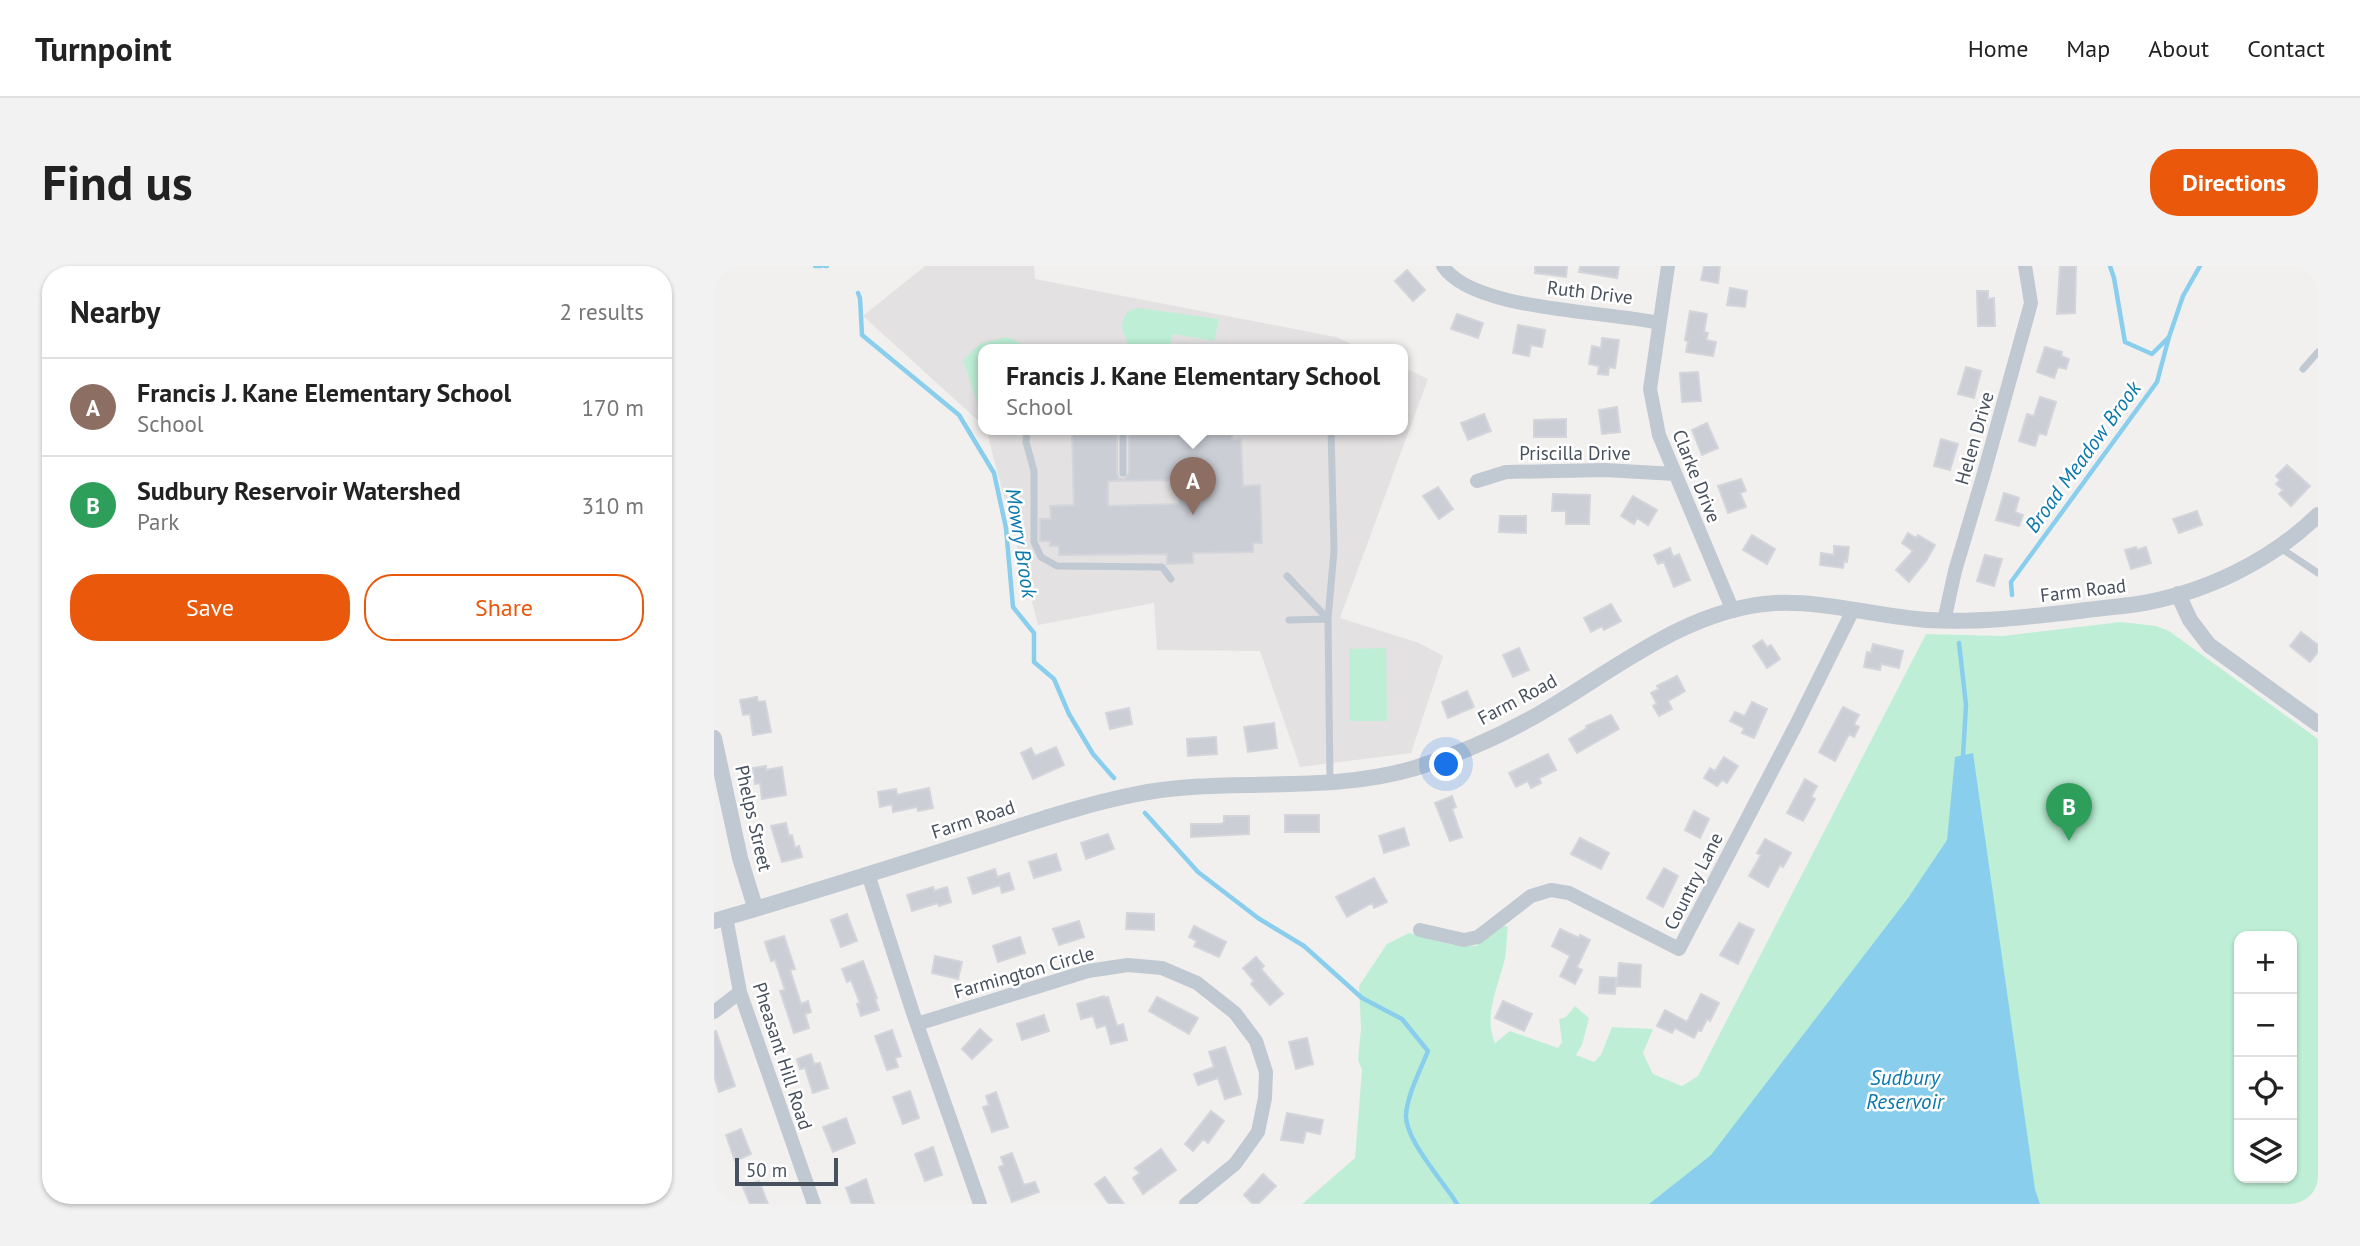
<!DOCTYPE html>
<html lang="en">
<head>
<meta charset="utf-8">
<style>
  :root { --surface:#fff; --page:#f2f2f2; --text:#222; --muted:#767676; --line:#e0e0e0; --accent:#ea580c }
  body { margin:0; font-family:"PT Sans",sans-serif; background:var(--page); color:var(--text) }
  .controls { position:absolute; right:21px; bottom:21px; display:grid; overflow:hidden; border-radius:14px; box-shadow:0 2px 5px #0004 }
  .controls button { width:63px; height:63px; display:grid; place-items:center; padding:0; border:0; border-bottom:2px solid var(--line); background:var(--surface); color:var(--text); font:35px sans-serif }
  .scale { position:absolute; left:21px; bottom:18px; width:103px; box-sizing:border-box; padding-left:7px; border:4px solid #47505d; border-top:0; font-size:19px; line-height:24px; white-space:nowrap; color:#47505d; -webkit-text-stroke:5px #fff; paint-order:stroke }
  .you { position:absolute; left:733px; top:499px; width:24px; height:24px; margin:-18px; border:5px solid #fff; border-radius:50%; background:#1a73e8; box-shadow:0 0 0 10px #1a73e833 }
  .badge { display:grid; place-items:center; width:46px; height:46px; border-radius:50%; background:var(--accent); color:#fff; font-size:23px; font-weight:700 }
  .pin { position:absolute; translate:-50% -58px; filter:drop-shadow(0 2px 4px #0008) }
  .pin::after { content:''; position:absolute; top:37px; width:24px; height:21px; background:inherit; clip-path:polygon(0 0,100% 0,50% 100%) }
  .popup { position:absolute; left:264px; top:78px; width:430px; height:91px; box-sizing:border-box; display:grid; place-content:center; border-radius:14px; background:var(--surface); filter:drop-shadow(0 2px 5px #0005); font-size:23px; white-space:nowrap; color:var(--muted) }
  .popup b { font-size:26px; color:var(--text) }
  .popup::after { content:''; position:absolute; left:50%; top:100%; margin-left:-14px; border:14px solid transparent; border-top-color:var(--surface) }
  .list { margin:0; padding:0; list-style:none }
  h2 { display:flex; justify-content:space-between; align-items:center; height:91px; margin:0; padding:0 28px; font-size:30px }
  h2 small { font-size:23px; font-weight:400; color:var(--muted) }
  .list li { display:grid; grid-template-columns:46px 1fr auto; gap:21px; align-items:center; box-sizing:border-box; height:98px; padding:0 28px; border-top:2px solid var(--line) }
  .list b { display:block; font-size:26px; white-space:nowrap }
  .list p { margin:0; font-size:23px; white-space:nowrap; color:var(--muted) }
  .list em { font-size:23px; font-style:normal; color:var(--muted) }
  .actions { display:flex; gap:14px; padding:21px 28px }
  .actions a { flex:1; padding:16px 0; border:2px solid var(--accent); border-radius:28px; text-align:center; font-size:24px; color:var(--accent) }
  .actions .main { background:var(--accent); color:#fff }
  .icon { flex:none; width:38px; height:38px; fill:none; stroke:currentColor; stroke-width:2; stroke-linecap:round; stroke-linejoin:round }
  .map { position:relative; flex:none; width:1604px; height:938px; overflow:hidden; border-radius:28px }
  header { display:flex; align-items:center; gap:42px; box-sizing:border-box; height:98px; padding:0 35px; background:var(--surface); border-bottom:2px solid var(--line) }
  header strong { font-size:33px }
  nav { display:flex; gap:38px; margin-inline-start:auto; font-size:24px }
  .intro { display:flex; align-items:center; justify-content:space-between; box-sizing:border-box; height:168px; padding:0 42px }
  h1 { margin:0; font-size:49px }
  .button { padding:18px 32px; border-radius:28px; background:var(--accent); color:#fff; font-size:24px; font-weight:700 }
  main { display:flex; gap:42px; padding:0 42px }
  aside { flex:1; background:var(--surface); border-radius:28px; box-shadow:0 2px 5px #0004 }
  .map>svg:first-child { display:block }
</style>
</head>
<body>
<header>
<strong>Turnpoint</strong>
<nav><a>Home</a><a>Map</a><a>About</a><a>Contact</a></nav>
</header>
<div class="intro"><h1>Find us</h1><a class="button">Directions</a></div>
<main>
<aside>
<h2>Nearby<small>2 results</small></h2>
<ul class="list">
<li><span class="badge" style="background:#8d6e63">A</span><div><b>Francis J. Kane Elementary School</b><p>School</p></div><em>170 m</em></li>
<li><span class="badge" style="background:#2e9e5b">B</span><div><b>Sudbury Reservoir Watershed</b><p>Park</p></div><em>310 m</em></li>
</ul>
<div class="actions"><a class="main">Save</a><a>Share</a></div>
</aside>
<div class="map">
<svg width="1604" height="938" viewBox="0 0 1604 938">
  <rect width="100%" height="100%" fill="#f2f0ef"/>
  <!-- education -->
  <path fill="#e3e1e1" d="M211 0H320L321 13 622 71 648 83H269V159L149 50Z
    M689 101 714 113 626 352 705 377 729 390 697 487 586 501 546 385 443 384 440 337 324 359 272 163H689Z"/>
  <!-- green -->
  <path fill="#beefd6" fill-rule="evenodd" d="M424 42 505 53 500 75 459 68 455 83H415L407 59 413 46Z
    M293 71 319 83H269V148L265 142 249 94 266 78Z
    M1407 356 1442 360 1455 365 1604 473V938H588L641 892 648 804 644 794 647 762 645 720 673 678 695 667 735 678 762 680 785 658 794 661C792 674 793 688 789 700 782 726 770 751 781 777L796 765 844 782 848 776 845 753 852 751 861 740 875 752 868 779 862 789 880 796 887 789 898 761 939 763 929 787 939 808 968 820 984 810 1212 368 1289 370ZM1525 670H1578V912H1525Z
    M672 382 673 455H636L635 383Z"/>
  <!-- water -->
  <path fill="#8aceed" d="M1259 487 1321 923 1326 938H935L997 889 1194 632 1233 574 1241 491Z"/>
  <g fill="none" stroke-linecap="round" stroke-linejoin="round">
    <!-- stream -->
    <path stroke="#8aceed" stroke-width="4.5" d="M101 0H107
      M111 0H113
      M144 27 146 32 148 69 245 149 280 207 292 262 299 341 320 367V396L340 413 355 448 379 488 400 512
      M1455 71 1469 30 1486 0
      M1298 329 1297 316 1443 116 1455 71 1438 88 1411 76 1400 12 1396 0
      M1245 377 1252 439 1249 490
      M431 547 484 606 544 652 590 680 648 732 688 753 714 785C706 805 694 827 692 848 690 873 730 916 743 938"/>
  </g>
  <!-- building -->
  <path fill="#cbced5" stroke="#d3d5db" stroke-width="2" fill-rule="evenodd" d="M821 0H853L852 11 821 7Z
    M866 0H905L903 12 865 6Z
    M990 0H1006L1004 17 987 14Z
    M1346 0H1362L1361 47 1343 48Z
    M693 4 711 24 699 35 681 15Z
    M1016 22 1033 25 1031 41 1013 39Z
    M1263 25H1274V33L1280 32 1281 60H1264Z
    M976 45 993 48 990 66 994 67 992 74 1002 76 999 90 972 86 974 75 971 74Z
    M743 48 769 57 764 72 737 63Z
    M804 59 831 64 828 81 817 79 815 90 799 87Z
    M888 72 905 74 901 102 895 101 894 109 884 108 885 100 875 98 878 80 887 82Z
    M1331 81 1348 86 1347 90 1355 93 1352 103 1344 101 1340 112 1323 106Z
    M1252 101 1267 105 1260 132 1244 128Z
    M984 106 987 135 968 136 966 107Z
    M1326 131 1342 136 1332 169 1325 167 1321 180 1305 175 1313 148 1320 150Z
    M903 141 906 166 888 168 885 144Z
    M770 148 777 165 754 174 747 157Z
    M852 153V171H820V154Z
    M993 157 1004 182 988 189 978 164Z
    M420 163H518V174L527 173 529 220 546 219 548 277H539V286L479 287V297L453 298V288L345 289V280H336V275H326V253H337L336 240 360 239 358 166 403 165V207L405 212 410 213 415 207V165ZM465 214V238L394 240V215Z
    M1227 173 1244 178 1236 204 1220 200Z
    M1573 199 1596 220 1577 240 1565 228 1569 224 1562 218 1566 214 1562 210Z
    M1027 213 1032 225 1026 227 1032 241 1014 247 1004 220Z
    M724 221 739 243 725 253 709 230Z
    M1290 227 1305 232 1301 246 1309 249 1305 260 1282 254Z
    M839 228 876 229 875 258H852V245H838Z
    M919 230 943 244 934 259 923 252 920 258 907 250Z
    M1483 245 1488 259 1465 267 1459 253Z
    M786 250H812V267L785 266Z
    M1194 267 1202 272 1204 269 1221 279 1212 295 1195 316 1182 304 1199 285 1188 277Z
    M1038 269 1061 283 1053 298 1029 284Z
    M1120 280 1135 281 1133 296 1130 295 1129 302 1106 299 1107 287 1120 289Z
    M1422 281 1423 284 1432 281 1437 297 1417 303 1411 284Z
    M956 282 959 291 965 288 976 314 960 321 950 296 944 298 940 289Z
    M1271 289 1288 293 1280 320 1263 315Z
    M897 338 907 355 890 364 888 360 877 366 870 352Z
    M1587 366 1604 379V386L1596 396 1576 380Z
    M1048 374 1053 381 1057 379 1066 393 1053 402 1039 380Z
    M1159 378 1189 385 1185 402 1167 398 1166 404 1150 401 1153 386 1157 387Z
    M805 382 815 404 799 411 789 389Z
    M963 410 971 425 954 435 958 443 945 450 939 440 943 438 937 427 945 423 943 420Z
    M753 425 760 441 734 452 728 436Z
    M43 431 44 436 51 435 57 466 39 469 36 448 29 449 26 434Z
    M1038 436 1053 443 1040 472 1028 467 1030 462 1016 455 1021 446 1031 450Z
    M1129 441 1145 449 1140 458 1145 461 1140 471 1135 468 1121 495 1105 486Z
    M415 442 418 458 396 463 392 447Z
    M897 449 905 463 863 487 855 473 873 462 872 460Z
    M560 457 563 482 534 486 530 461Z
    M502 471 503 488 474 490 473 473Z
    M342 481 350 499 319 513 307 487 317 482 321 490Z
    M834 488 842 504 825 512 827 517 817 522 814 515 802 521 795 507Z
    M1010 491 1024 500 1013 517 1008 514 1003 520 990 512 996 502 1001 505Z
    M52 500V504L68 501 72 529 48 533 46 517 41 518 39 502Z
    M1091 513 1103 520 1097 531 1101 533 1089 555 1073 547Z
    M215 522 219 542 204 545 203 541 179 546 178 538 166 541 164 526 182 523 183 529Z
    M738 530 742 541 738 543 748 571 736 575 721 537Z
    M980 545 995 553 986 572 971 564Z
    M571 549H605V566H571Z
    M510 550H535V568L477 571V558H507L510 556Z
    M72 557 75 570 78 569 81 582 85 580 88 591 68 596 57 560Z
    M690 562 695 579 670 587 665 570Z
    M394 568 400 583 372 593 367 577Z
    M866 572 895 587 887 603 857 588Z
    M1051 573 1077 587 1069 601 1066 599 1054 621 1035 610 1047 589 1043 587Z
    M342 588 347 604 320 612 315 596Z
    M950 602 964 610 949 641 933 632Z
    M281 603 283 611 295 607 300 623 288 627 286 619 259 628 254 612Z
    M660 612 673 636 660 642 658 637 633 651 622 631Z
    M219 621 220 625 233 621 237 636 225 640 224 637 198 645 193 629Z
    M413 647 440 648V664L412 663Z
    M133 648 143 675 127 681 117 654Z
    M365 655 370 671 345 679 339 663Z
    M1025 657 1040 664 1024 698 1006 689Z
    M480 660 512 676 505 691 480 680 483 675 475 671Z
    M846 663 865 672 866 669 876 674 863 701 868 704 861 718 846 710 856 690 838 680Z
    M70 670 81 703 76 704 87 738 94 735 97 746 91 748 95 762 80 767 66 725 71 724 61 694 57 695 51 676Z
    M306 671 311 687 284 696 279 680Z
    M221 690 248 696 244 713 218 707Z
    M542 691 550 700 547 703 569 728 556 739 537 718 540 715 529 702Z
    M149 695 163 732 161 733 165 744 147 750 143 738 146 737 137 714 133 716 128 703Z
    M905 697 927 699 926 721 903 720Z
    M886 711 902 712 901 728 885 727Z
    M987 728 1005 737 996 755 993 753 987 765 984 764 980 772 961 762 958 767 943 760 951 744 973 756Z
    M390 730V732L394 731 403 760 409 758 413 774 397 778 392 759 383 762 379 750 367 753 363 738Z
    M443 731 484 752 475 768 435 745Z
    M789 735 818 748 810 765 781 752Z
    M330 749 335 765 308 774 303 758Z
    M266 763 278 774 258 793 248 783Z
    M178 764 187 790 181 792 184 801 173 804 161 770Z
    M2 765 21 820 5 826 0 810V766Z
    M593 772 599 798 582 803 575 776Z
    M511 781 527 828 511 833 504 812 484 819 480 808 500 801 495 786Z
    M97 788 100 798 106 797 114 822 99 827 91 802 86 803 83 793Z
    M196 825 205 852 189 858 179 831Z
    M282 826 294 861 278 866 269 841 275 839 272 830Z
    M497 845 510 855 494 877 489 873 479 885 471 878Z
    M573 847 609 854 606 868 592 865 589 877 567 874Z
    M132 852 141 877 119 886 109 861Z
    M27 863 37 888 21 895 12 869Z
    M219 881 228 909 211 915 201 888Z
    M447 883 462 904 429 928 419 912 426 907 421 902Z
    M298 887 310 919 321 916 325 926 298 936 285 901 290 899 287 891Z
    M549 908 562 920 544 938H539L530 929Z
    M391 911 410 938H395L381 918Z
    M152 913 160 938H138L132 922Z
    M45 915 54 938H36L29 921Z"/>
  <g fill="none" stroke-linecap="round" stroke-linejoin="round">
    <!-- service -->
    <path stroke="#c0c8d1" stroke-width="7" d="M1589 103 1604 86
      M313 163 312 176 320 205V276L327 291 343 300 448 301 457 313
      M409 207V163
      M1565 281 1604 307
      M573 310 614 353
      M575 354 614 353
      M616 515 614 353 620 285 617 163"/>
    <!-- minor -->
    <path stroke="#c0c8d1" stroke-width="14" d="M729 0C758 45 893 45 945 57
      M954 0 936 123 945 169 1019 345
      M763 215 792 206 891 204 961 208
      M1230 355 1241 305 1270 207 1317 37 1311 0
      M154 608 199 747 266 938
      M12 651 26 726 100 938
      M706 664 750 674 764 671 817 630 837 624 855 627 965 683 1083 457 1139 344
      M0 746 26 726
      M203 758 374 705 414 699 448 702 483 717 521 747 542 775 552 806 551 832 544 866 521 898 472 938"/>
    <!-- tertiary -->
    <path stroke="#c0c8d1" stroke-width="16" d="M1464 328 1476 354 1495 379 1604 458
      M0 472 26 592 41 641
      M0 655C92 629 184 599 276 570 325 554 372 538 423 528 515 510 610 529 701 502 749 487 796 466 840 439 908 398 978 342 1061 337 1112 335 1162 350 1213 354 1264 357 1314 351 1365 345 1385 342 1404 341 1424 338 1490 327 1556 296 1604 249"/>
  </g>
  <g text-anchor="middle" stroke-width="5" stroke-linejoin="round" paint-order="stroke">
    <!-- street labels -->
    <g font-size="19" fill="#47505d" stroke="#fff">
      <text transform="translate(876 26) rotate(7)" y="7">Ruth Drive</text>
      <text transform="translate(1260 172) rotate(-74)" y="7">Helen Drive</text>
      <text x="861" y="194">Priscilla Drive</text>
      <text transform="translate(983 210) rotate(68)" y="7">Clarke Drive</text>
      <text transform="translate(1369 324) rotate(-7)" y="7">Farm Road</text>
      <text transform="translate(803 433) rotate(-28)" y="7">Farm Road</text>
      <text transform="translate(40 552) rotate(77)" y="7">Phelps Street</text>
      <text transform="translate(259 553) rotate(-18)" y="7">Farm Road</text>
      <text transform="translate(979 615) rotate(-63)" y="7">Country Lane</text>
      <text transform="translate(310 706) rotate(-16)" y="7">Farmington Circle</text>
      <text transform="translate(69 790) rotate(72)" y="7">Pheasant Hill Road</text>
    </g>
    <!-- water labels -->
    <g font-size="21" font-style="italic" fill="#0b79ac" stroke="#fff">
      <text transform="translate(1369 191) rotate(-54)" y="7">Broad Meadow Brook</text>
      <text transform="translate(307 277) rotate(81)" y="7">Mowry Brook</text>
      <text x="1191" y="819">Sudbury<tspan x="1191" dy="24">Reservoir</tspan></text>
    </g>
  </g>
</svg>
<div class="controls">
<button>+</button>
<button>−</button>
<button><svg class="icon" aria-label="locate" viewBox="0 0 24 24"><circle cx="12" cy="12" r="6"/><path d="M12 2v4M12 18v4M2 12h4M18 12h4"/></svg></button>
<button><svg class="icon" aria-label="layers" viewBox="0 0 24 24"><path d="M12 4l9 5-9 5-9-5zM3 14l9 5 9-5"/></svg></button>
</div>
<div class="scale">50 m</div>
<div class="you"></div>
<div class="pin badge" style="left:479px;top:249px;background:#8d6e63">A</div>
<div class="popup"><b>Francis J. Kane Elementary School</b>School</div>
<div class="pin badge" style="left:1355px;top:575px;background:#2e9e5b">B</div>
</div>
</main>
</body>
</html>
